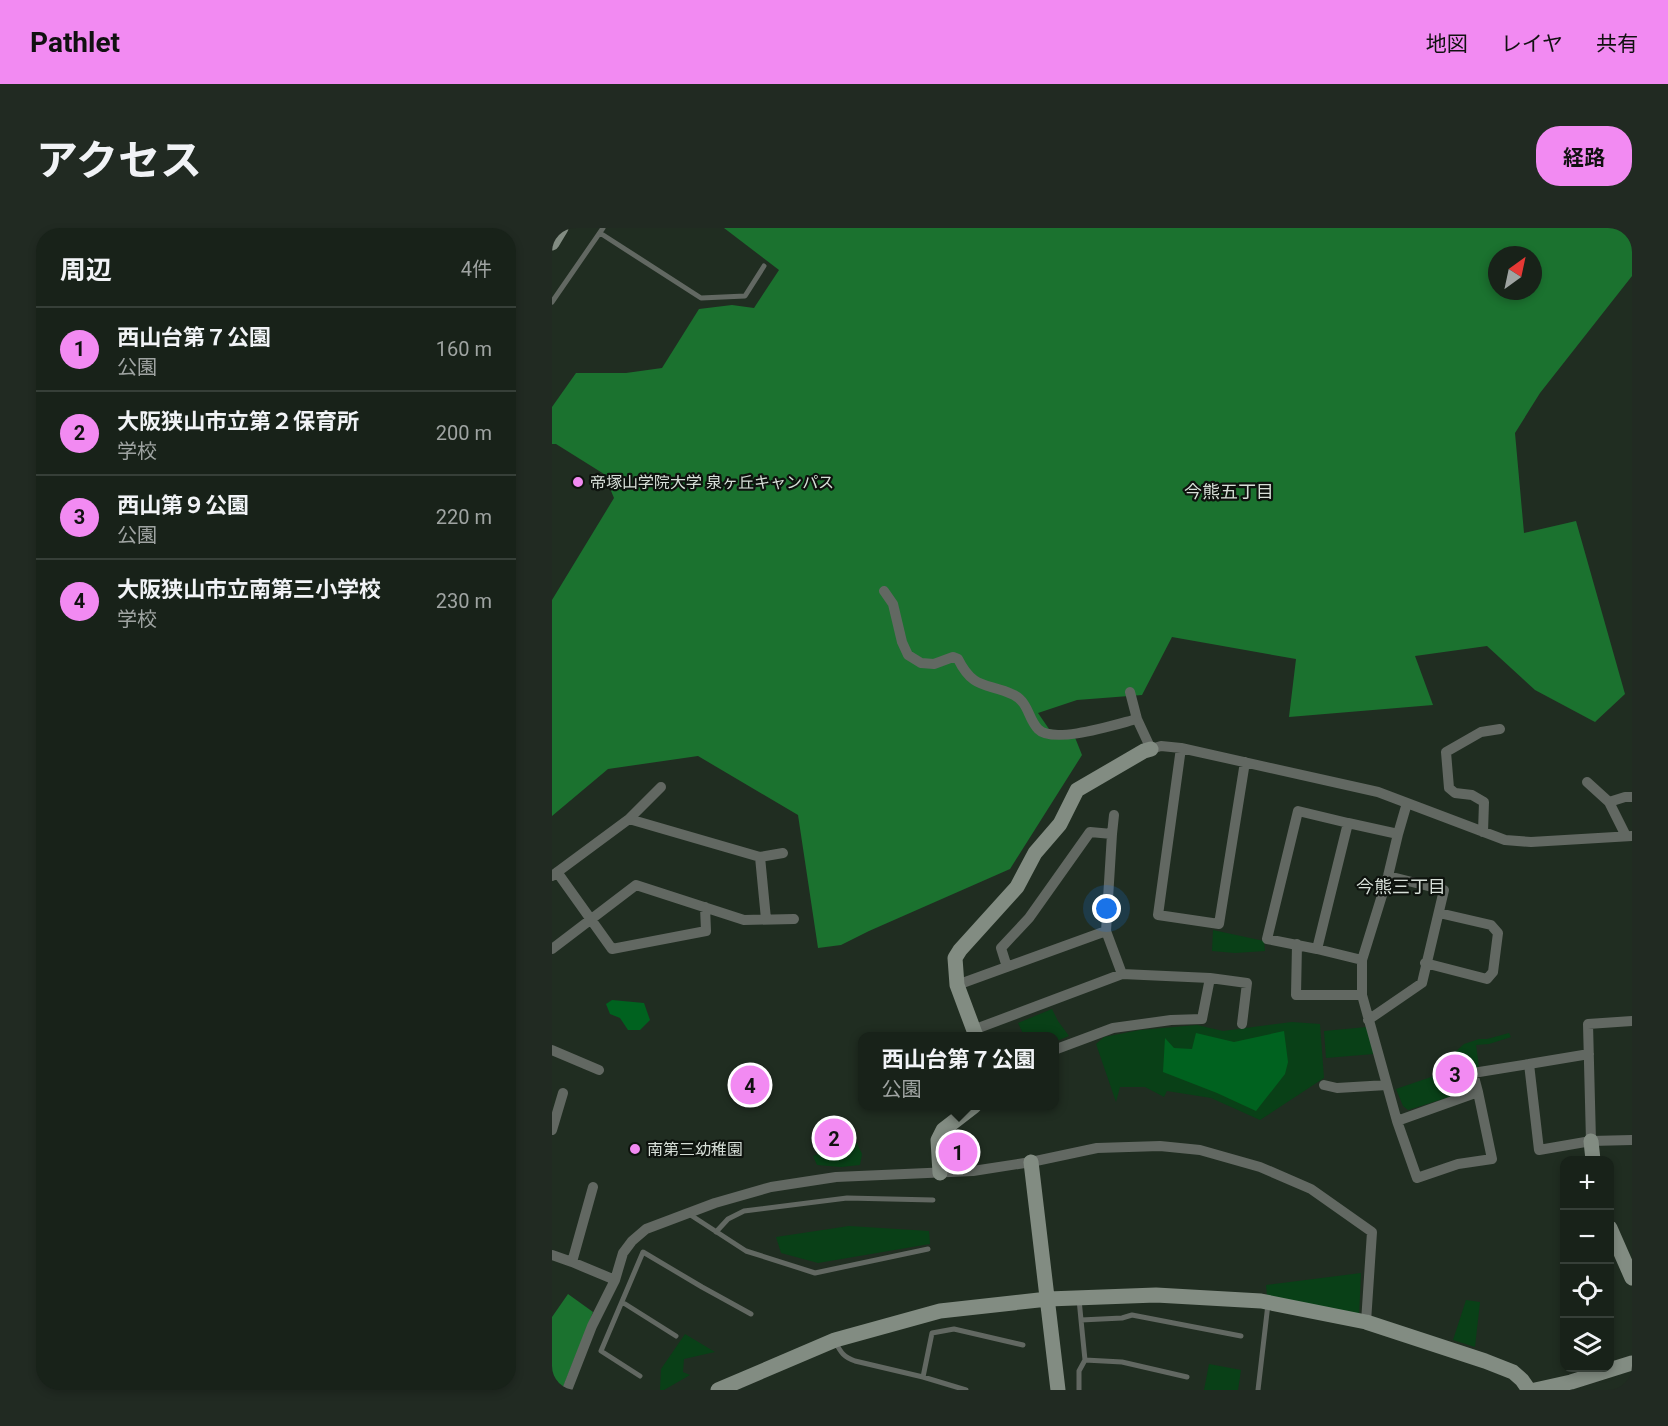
<!DOCTYPE html>
<html lang="ja">
<head>
<meta charset="utf-8">
<style>
  :root { --surface:#182219; --page:#212a22; --text:#f1f3f6; --muted:#9fa4a2; --line:#363f38; --accent:#f28af2 }
  body { margin:0; font-family:Roboto,"Noto Sans JP",sans-serif; background:var(--page); color:var(--text) }
  .controls { position:absolute; right:18px; bottom:18px; display:grid; overflow:hidden; border-radius:12px; box-shadow:0 3px 9px #0003 }
  .controls button { width:54px; height:54px; display:grid; place-items:center; padding:0; border:0; border-bottom:2px solid var(--line); background:var(--surface); color:var(--text); font:30px sans-serif }
  .compass { position:absolute; left:936px; top:18px; width:54px; height:54px; border-radius:50%; background:var(--surface); box-shadow:0 3px 9px #0003; rotate:33deg }
  .you { position:absolute; left:555px; top:681px; width:21px; height:21px; margin:-15px; border:4px solid #fff; border-radius:50%; background:#1a73e8; box-shadow:0 0 0 9px #1a73e833 }
  .badge { display:grid; place-items:center; width:39px; height:39px; border-radius:50%; background:var(--accent); color:#111; font-size:20px; font-weight:700 }
  .pin { position:absolute; translate:-50% -50%; border:3px solid #fff; box-shadow:0 2px 6px #0006 }
  .popup { position:absolute; left:306px; top:804px; width:201px; height:78px; box-sizing:border-box; display:grid; place-content:center; border-radius:12px; background:var(--surface); filter:drop-shadow(0 2px 4px #0005); font-size:20px; white-space:nowrap; color:var(--muted) }
  .popup b { font-size:22px; color:var(--text) }
  .popup::after { content:''; position:absolute; left:50%; top:100%; margin-left:-12px; border:12px solid transparent; border-top-color:var(--surface) }
  .list { margin:0; padding:0; list-style:none }
  h2 { display:flex; justify-content:space-between; align-items:center; height:78px; margin:0; padding:0 24px; font-size:26px }
  h2 small { font-size:20px; font-weight:400; color:var(--muted) }
  .list li { display:grid; grid-template-columns:39px 1fr auto; gap:18px; align-items:center; box-sizing:border-box; height:84px; padding:0 24px; border-top:2px solid var(--line) }
  .list b { display:block; font-size:22px; white-space:nowrap }
  .list p { margin:0; font-size:20px; white-space:nowrap; color:var(--muted) }
  .list em { font-size:20px; font-style:normal; color:var(--muted) }
  .icon { flex:none; width:33px; height:33px; fill:none; stroke:currentColor; stroke-width:2; stroke-linecap:round; stroke-linejoin:round }
  .map { position:relative; flex:none; width:1080px; height:1162px; overflow:hidden; border-radius:24px }
  header { display:flex; align-items:center; gap:36px; box-sizing:border-box; height:84px; padding:0 30px; background:var(--accent); color:#111 }
  header strong { font-size:28px }
  nav { display:flex; gap:33px; margin-inline-start:auto; font-size:21px }
  .intro { display:flex; align-items:center; justify-content:space-between; box-sizing:border-box; height:144px; padding:0 36px }
  h1 { margin:0; font-size:42px }
  .button { padding:15px 27px; border-radius:24px; background:var(--accent); color:#111; font-size:21px; font-weight:700 }
  main { display:flex; gap:36px; padding:0 36px }
  aside { flex:1; background:var(--surface); border-radius:24px; box-shadow:0 3px 9px #0003 }
  .map>svg:first-child { display:block }
</style>
</head>
<body>
<header>
<strong>Pathlet</strong>
<nav><a>地図</a><a>レイヤ</a><a>共有</a></nav>
</header>
<div class="intro"><h1>アクセス</h1><a class="button">経路</a></div>
<main>
<aside>
<h2>周辺<small>4件</small></h2>
<ul class="list">
<li><span class="badge">1</span><div><b>西山台第７公園</b><p>公園</p></div><em>160 m</em></li>
<li><span class="badge">2</span><div><b>大阪狭山市立第２保育所</b><p>学校</p></div><em>200 m</em></li>
<li><span class="badge">3</span><div><b>西山第９公園</b><p>公園</p></div><em>220 m</em></li>
<li><span class="badge">4</span><div><b>大阪狭山市立南第三小学校</b><p>学校</p></div><em>230 m</em></li>
</ul>
</aside>
<div class="map">
<svg width="1080" height="1162" viewBox="0 0 1080 1162">
  <rect width="100%" height="100%" fill="#202d21"/>
  <!-- green -->
  <path fill="#094017" d="M661 702 712 713 713 723 683 725 660 723Z
    M500 781 506 793 517 808 502 814V808H472L466 795Z
    M740 794 768 796 772 850 708 892 659 870 615 863 612 869 593 859H568L564 874 544 816 552 809 588 802 645 797 671 803Z
    M815 799 822 826 774 830 772 803Z
    M957 805 959 809 937 816 924 817 927 839 910 865 856 882 851 878 844 861 879 849 888 843 902 825 912 816 927 811H935Z
    M404 904 424 934 397 936 393 914 397 905Z
    M298 913 302 916 305 915 310 926 308 937 289 939 265 937 261 928 272 923V921Z
    M297 998 377 1003 378 1016 266 1035 229 1025 224 1009Z
    M809 1045 807 1088 715 1067 714 1057Z
    M914 1072 928 1074 923 1119 901 1112Z
    M133 1106 163 1124 132 1131 131 1144 138 1147 112 1162H108L109 1141Z
    M657 1136 689 1142 686 1162H652Z"/>
  <!-- forest -->
  <path fill="#1b722f" fill-rule="evenodd" d="M172 0H1080V48L988 165 963 205 972 305 1024 293 1073 466 1043 494 983 462 935 418 863 428 881 477 737 489 744 431 620 409 590 467 525 472 486 485 497 501 522 507 530 527 458 641 317 703 289 717 266 720 246 587 146 528 56 541 0 588V372L62 270 52 246 4 216H0V179L24 145H74L110 140 147 81 180 77 202 80 227 42ZM945 27H981V63H945Z
    M16 1066 41 1084 10 1162H0V1089Z"/>
  <!-- water -->
  <path fill="#00621f" d="M60 772 92 775 98 792 88 802H76L68 790 58 786 54 776Z
    M732 803 736 834 733 846 704 883 665 865 611 844 613 810 622 820 640 821 644 805 682 814Z"/>
  <g fill="none" stroke-linecap="round" stroke-linejoin="round">
    <!-- lane -->
    <path stroke="#626862" stroke-width="5" d="M48 5 149 70 193 68 212 38
      M0 74 51 0
      M137 986 194 1023 263 1045 376 1021
      M164 1004 176 991 192 983 295 970 381 972
      M527 1071 529 1092 570 1090 580 1087 689 1108
      M70 1074 124 1108
      M529 1092 533 1132 570 1134 635 1149
      M284 1115C289 1125 292 1129 303 1133L371 1149 414 1162
      M88 1148 49 1123 91 1024 150 1059 199 1086
      M371 1149 380 1105 402 1101 471 1117
      M527 1162V1143L533 1132
      M706 1162 716 1076"/>
    <!-- street -->
    <path stroke="#626862" stroke-width="10" d="M332 363 341 376 350 414 356 427 369 435 382 436 401 429 406 431C422 463 435 454 462 467 477 475 476 491 486 501 501 517 565 496 585 491
      M578 464 585 491 599 521 609 518 629 520 826 564 953 612 979 614 1080 608
      M629 520 606 687 667 696 693 534
      M1035 554 1057 574 1074 608
      M1057 574 1073 569H1080
      M77 591 109 559
      M931 604 932 574 920 567 903 565 897 560 894 524 929 504 948 501
      M560 606 562 587
      M208 629 214 691
      M5 644 60 721 154 703 153 679
      M0 648 77 591 208 629 231 625
      M554 703 570 746
      M745 716 744 767H810
      M0 721 84 657 192 692 242 691
      M765 721 715 711 746 583 796 595
      M810 732 765 721 796 595 846 606
      M873 735 935 751 941 744 946 705 939 697 887 685
      M405 757 554 703 560 606 538 604 477 690 449 720 455 739
      M816 792 870 755 892 662 836 648
      M421 802 570 746 658 750
      M0 822 47 842
      M502 822 561 800 619 792 650 791 658 750 695 755 690 796
      M977 836 1037 826
      M772 857 785 860 835 857
      M926 864 921 845 977 836 987 922 1039 913 1080 912
      M845 893 926 864 940 931 906 936 865 950 845 893 810 767V732L836 648 846 606 855 575
      M0 902 11 865
      M1039 913 1036 796 1080 793
      M0 1027 20 1034 63 1052
      M20 1034 41 959
      M15 1162 40 1098 63 1052 71 1025 80 1013 94 1001 163 975 219 959 284 949 421 943 479 934 545 920 608 918 648 922 708 939 759 961 820 1004 814 1094"/>
    <!-- secondary -->
    <path stroke="#828c82" stroke-width="15" d="M0 15 9 0
      M424 808 405 757 403 730 408 722 465 659 483 625 508 596 525 562 592 523 599 521
      M1039 913 1041 932
      M479 934 506 1162
      M388 945 386 912 391 902 422 878
      M1058 1000 1080 1050
      M166 1162 283 1112 388 1083 496 1071 604 1067 709 1073 814 1094 933 1133 961 1144 970 1152 977 1162
      M983 1162 1019 1154 1080 1135"/>
  </g>
  <!-- markers -->
  <g fill="#f28af2" stroke="#0e130e" stroke-width="2">
    <circle cx="26" cy="254" r="6"/>
    <circle cx="83" cy="921" r="6"/>
  </g>
  <g text-anchor="middle" stroke-width="4.5" stroke-linejoin="round" paint-order="stroke">
    <!-- poi labels -->
    <g font-size="16" fill="#d7dfd8" stroke="#0e130e" text-anchor="start">
      <text x="38" y="260">帝塚山学院大学 泉ヶ丘キャンパス</text>
      <text x="95" y="927">南第三幼稚園</text>
    </g>
    <!-- neighbourhood labels -->
    <g font-size="18" fill="#d7dfd8" stroke="#0e130e">
      <text x="677" y="270">今熊五丁目</text>
      <text x="849" y="665">今熊三丁目</text>
    </g>
  </g>
</svg>
<div class="controls">
<button>+</button>
<button>−</button>
<button><svg class="icon" aria-label="locate" viewBox="0 0 24 24"><circle cx="12" cy="12" r="6"/><path d="M12 2v4M12 18v4M2 12h4M18 12h4"/></svg></button>
<button><svg class="icon" aria-label="layers" viewBox="0 0 24 24"><path d="M12 4l9 5-9 5-9-5zM3 14l9 5 9-5"/></svg></button>
</div>
<svg class="compass" viewBox="-18 -18 36 36"><path d="M0-13l5 13h-10z" fill="#e53935"/><path d="M0 13l5-13h-10z" fill="#9fa4a2"/></svg>
<div class="you"></div>
<div class="pin badge" style="left:406px;top:924px">1</div>
<div class="popup"><b>西山台第７公園</b>公園</div>
<div class="pin badge" style="left:282px;top:910px">2</div>
<div class="pin badge" style="left:903px;top:846px">3</div>
<div class="pin badge" style="left:198px;top:857px">4</div>
</div>
</main>
</body>
</html>
